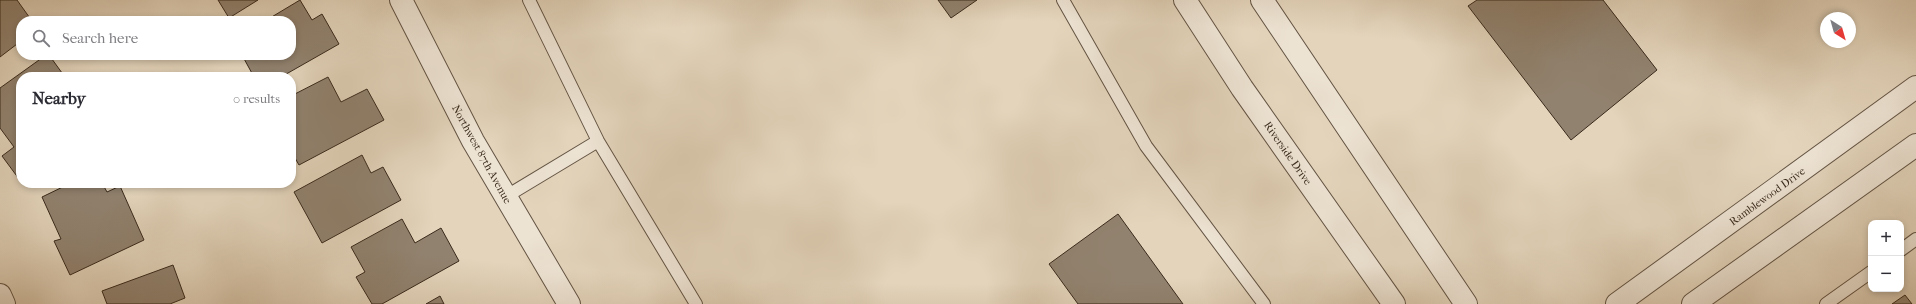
<!DOCTYPE html>
<html lang="en">
<head>
<meta charset="utf-8">
<style>
  :root { --surface:#fff; --page:#f2f2f3; --text:#2b2b33; --muted:#7c7c81; --line:#e1e1e2 }
  body { margin:0; font-family:"IM FELL French Canon",serif; background:var(--page); color:var(--text) }
  .controls { position:absolute; right:12px; bottom:12px; display:grid; overflow:hidden; border-radius:8px; box-shadow:0 2px 6px #0003 }
  .controls button { width:36px; height:36px; display:grid; place-items:center; padding:0; border:0; border-bottom:1px solid var(--line); background:var(--surface); color:var(--text); font:20px sans-serif }
  .compass { position:absolute; left:1820px; top:12px; width:36px; height:36px; border-radius:50%; background:var(--surface); box-shadow:0 2px 6px #0003; rotate:143deg }
  .list { margin:0; padding:0; list-style:none }
  h2 { display:flex; justify-content:space-between; align-items:center; height:52px; margin:0; padding:0 16px; font-size:17px }
  h2 small { font-size:13px; font-weight:400; color:var(--muted) }
  .icon { flex:none; width:22px; height:22px; fill:none; stroke:currentColor; stroke-width:2; stroke-linecap:round; stroke-linejoin:round }
  .map { position:relative; flex:none; width:1916px; height:304px; overflow:hidden }
  .search { position:absolute; background:var(--surface); box-shadow:0 2px 6px #0003; left:16px; top:16px; width:280px; height:44px; display:flex; align-items:center; gap:10px; box-sizing:border-box; padding:0 14px; border-radius:16px; color:var(--muted); font-size:15px }
  .panel { position:absolute; background:var(--surface); box-shadow:0 2px 6px #0003; left:16px; top:72px; width:280px; height:116px; border-radius:16px }
  .map>svg:first-child { display:block }
</style>
</head>
<body>
<div class="map">
<svg width="1916" height="304" viewBox="0 0 1916 304">
  <rect width="100%" height="100%" fill="#e3d4bb"/>
  <filter id="stains"><feTurbulence type="fractalNoise" baseFrequency=".005" numOctaves="4"/><feColorMatrix values="0 0 0 0 .2 0 0 0 0 .09 0 0 0 0 .02 0 0 0 .5 -.17"/></filter>
  <radialGradient id="worn" r=".72"><stop offset=".6" stop-color="#630" stop-opacity="0"/><stop offset="1" stop-color="#630" stop-opacity=".3"/></radialGradient>
  <!-- building -->
  <path fill="#91826f" stroke="#392a1c" d="M0 0H17L32 21H21V41L0 57Z
    M218 0H258L229 18Z
    M300 0 312 20 322 14 339 44 281 77H254L242 55H291V21H265Z
    M938 0H977L951 18Z
    M1477 0H1603L1657 70 1571 140 1468 6Z
    M46 55H49L65 77H21V178L19 179 2 156 14 147 0 128V88Z
    M328 77 341 102 367 89 384 120 299 165 291 151V96Z
    M362 155 371 173 383 167 401 200 322 243 294 192Z
    M71 183H102L107 192 120 186 144 240 70 275 54 241 61 239 42 197Z
    M1118 214 1183 304H1078L1049 264Z
    M402 219 415 243 441 228 459 261 382 304H372L356 277 365 272 351 247Z
    M173 265 185 298 170 304H107L102 291Z
    M1905 295 1912 304H1892Z
    M440 296 444 304H426Z"/>
  <g fill="none" stroke-linecap="round" stroke-linejoin="round">
    <defs>
      <path id="service" d="M529 0 598 141 696 304
        M1063 0 1146 146 1264 304
        M505 197 598 141
        M1901 250 1916 239
        M1826 304 1871 272"/>
      <path id="minor" d="M401 0 473 141 569 304
        M0 295 4 304"/>
      <path id="tertiary" d="M1185 0 1242 88 1394 304
        M1262 0 1466 304
        M1617 304 1916 87
        M1693 304 1916 145"/>
    </defs>
    <!-- service casing -->
    <use href="#service" stroke="#645444" stroke-width="14"/>
    <!-- minor casing -->
    <use href="#minor" stroke="#645444" stroke-width="24"/>
    <!-- tertiary casing -->
    <use href="#tertiary" stroke="#645444" stroke-width="24"/>
    <!-- service -->
    <use href="#service" stroke="#ede3d3" stroke-width="12"/>
    <!-- minor -->
    <use href="#minor" stroke="#ede3d3" stroke-width="22"/>
    <!-- tertiary -->
    <use href="#tertiary" stroke="#ede3d3" stroke-width="22"/>
  </g>
  <g text-anchor="middle" stroke-width="4" stroke-linejoin="round" paint-order="stroke">
    <!-- street labels -->
    <g font-size="11" fill="#392a1c" stroke="#ede3d3">
      <text transform="translate(1288 153) rotate(55)" y="4">Riverside Drive</text>
      <text transform="translate(482 154) rotate(61)" y="4">Northwest 87th Avenue</text>
      <text transform="translate(1767 196) rotate(-36)" y="4">Ramblewood Drive</text>
    </g>
  </g>
  <rect width="100%" height="100%" filter="url(#stains)"/>
  <rect width="100%" height="100%" fill="url(#worn)"/>
</svg>
<div class="controls">
<button>+</button>
<button>−</button>
</div>
<svg class="compass" viewBox="-18 -18 36 36"><path d="M0-13l5 13h-10z" fill="#e53935"/><path d="M0 13l5-13h-10z" fill="#7c7c81"/></svg>
<div class="search"><svg class="icon" aria-label="search" viewBox="0 0 24 24"><circle cx="10" cy="10" r="6"/><path d="M15 15l6 6"/></svg>Search here</div>
<section class="panel">
<h2>Nearby<small>0 results</small></h2>
<ul class="list">
</ul>
</section>
</div>
</body>
</html>
